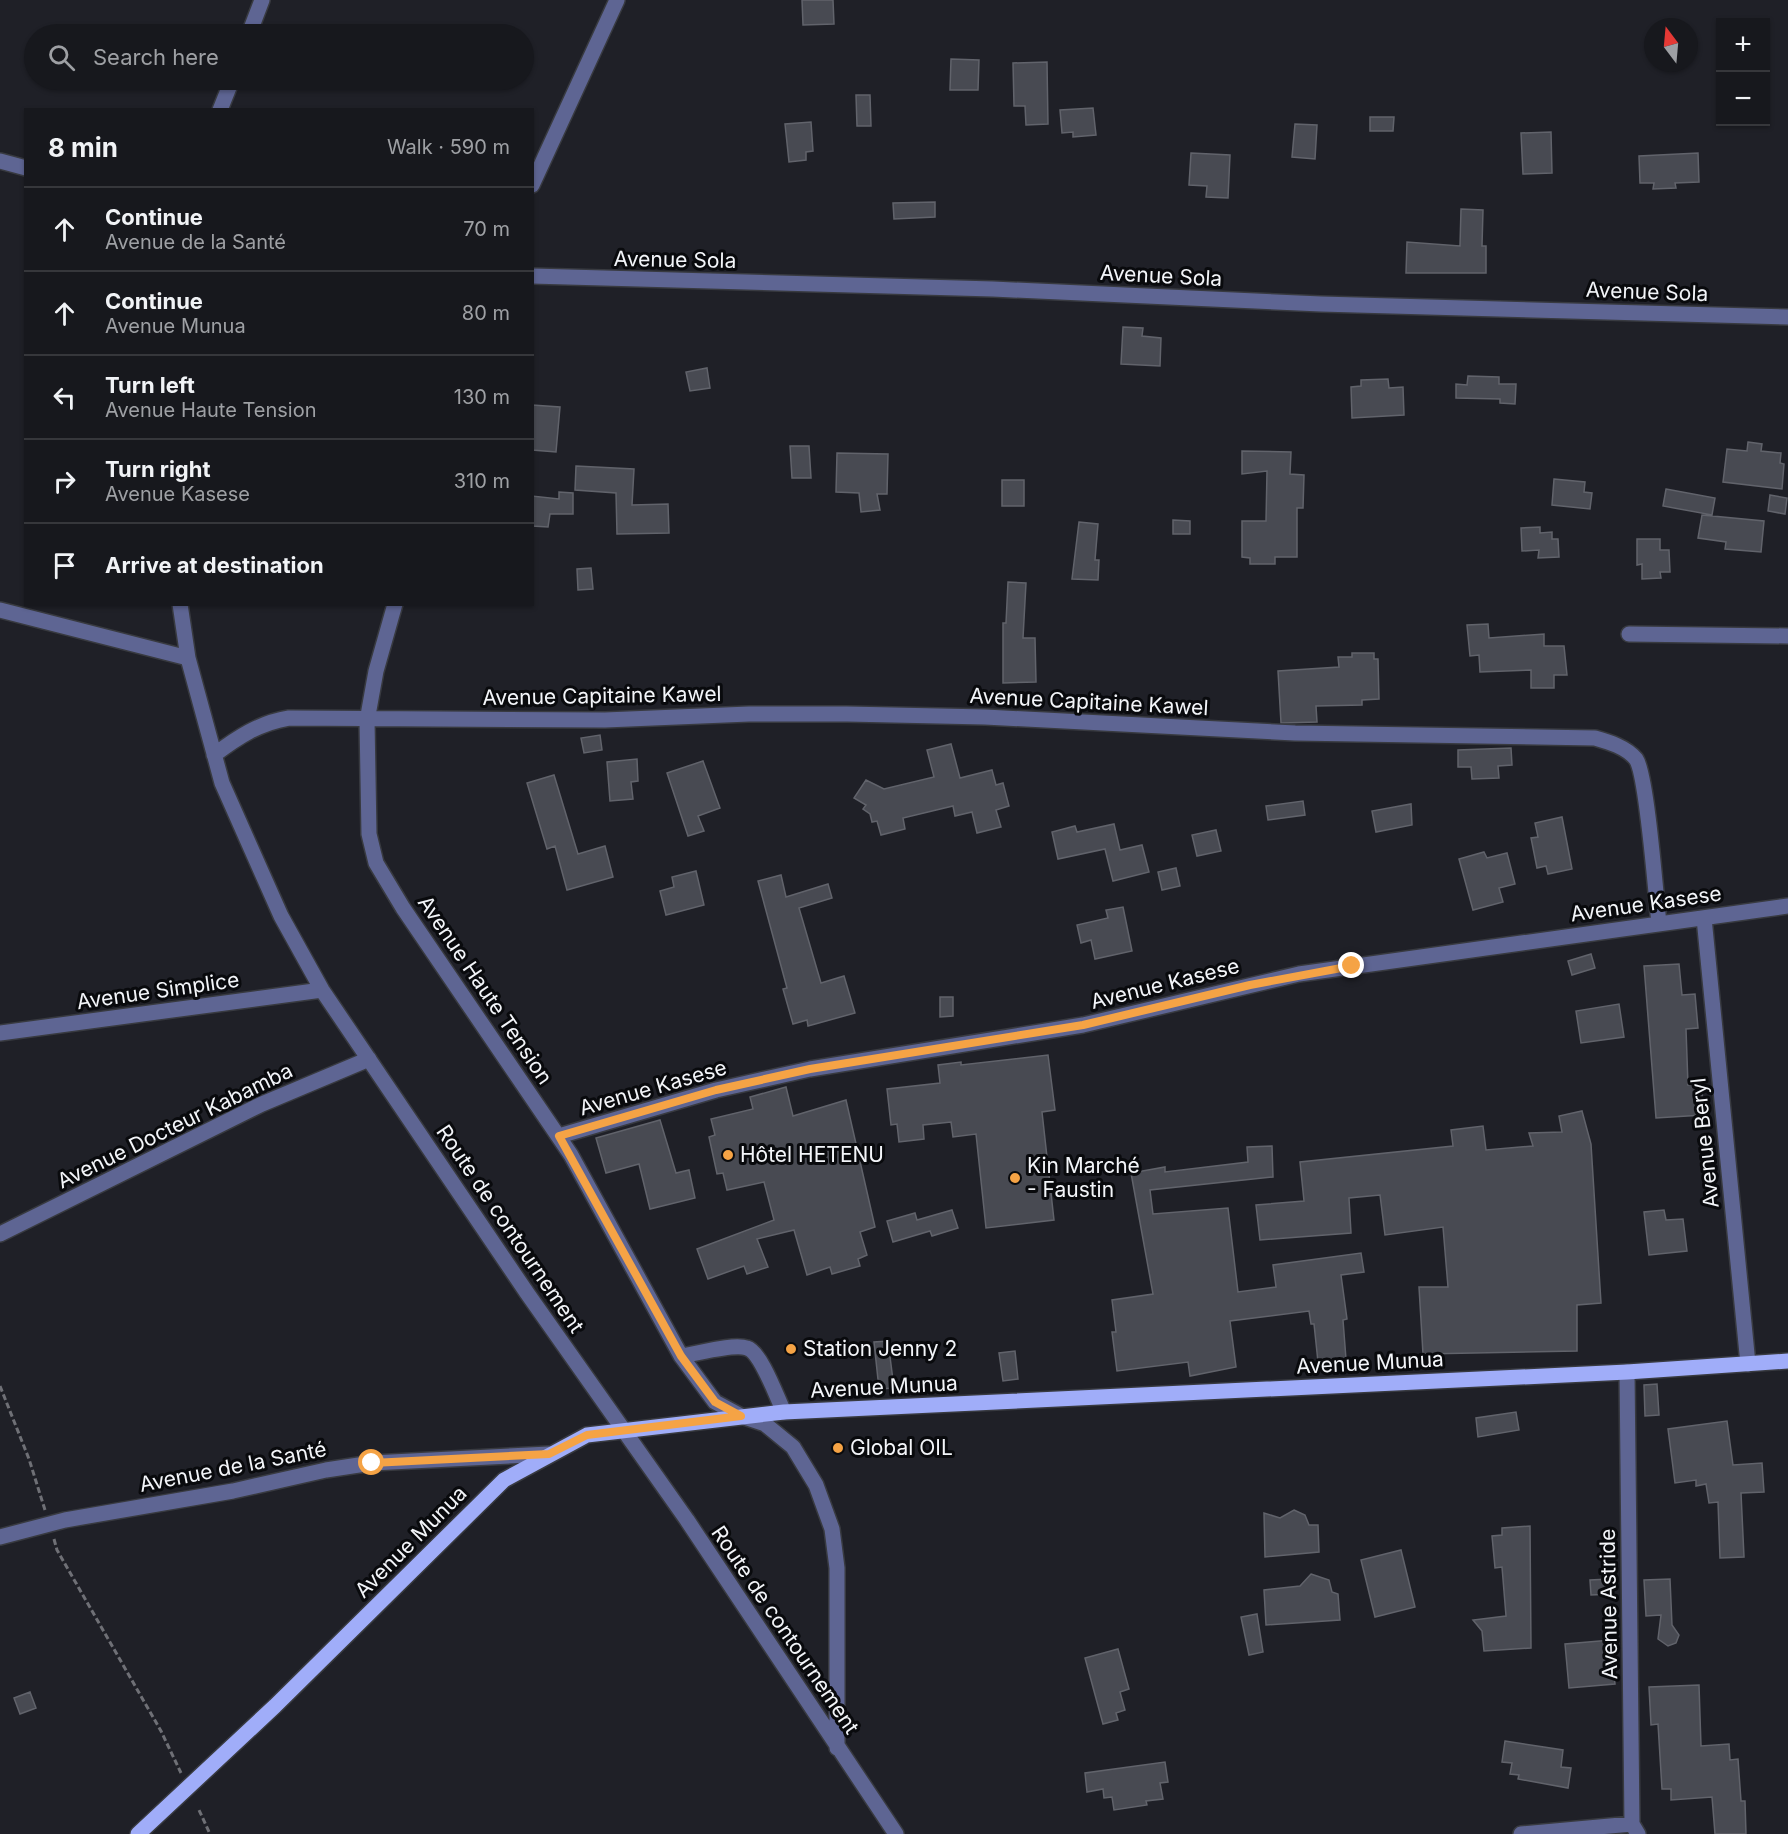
<!DOCTYPE html>
<html lang="en">
<head>
<meta charset="utf-8">
<style>
  :root { --surface:#17181d; --page:#202126; --text:#f1f3f6; --muted:#9ea0a4; --line:#36373b }
  body { margin:0; font-family:Inter,sans-serif; background:var(--page); color:var(--text) }
  .controls { position:absolute; right:18px; top:18px; display:grid; overflow:hidden; border-radius:0px; box-shadow:0 2px 4px #0004 }
  .controls button { width:54px; height:54px; display:grid; place-items:center; padding:0; border:0; border-bottom:2px solid var(--line); background:var(--surface); color:var(--text); font:30px sans-serif }
  .compass { position:absolute; left:1644px; top:18px; width:54px; height:54px; border-radius:50%; background:var(--surface); box-shadow:0 2px 4px #0004; rotate:344deg }
  .stop { position:absolute; width:18px; height:18px; margin:-14px; border:4px solid #f5a345; border-radius:50%; background:#fff }
  .stop.end { background:#f5a345; border-color:#fff; box-shadow:0 2px 6px #0008 }
  .list { margin:0; padding:0; list-style:none }
  h2 { display:flex; justify-content:space-between; align-items:center; height:78px; margin:0; padding:0 24px; font-size:26px }
  h2 small { font-size:20px; font-weight:400; color:var(--muted) }
  .list li { display:grid; grid-template-columns:39px 1fr auto; gap:18px; align-items:center; box-sizing:border-box; height:84px; padding:0 24px; border-top:2px solid var(--line) }
  .list b { display:block; font-size:22px; white-space:nowrap }
  .list p { margin:0; font-size:20px; white-space:nowrap; color:var(--muted) }
  .list em { font-size:20px; font-style:normal; color:var(--muted) }
  .icon { flex:none; width:33px; height:33px; fill:none; stroke:currentColor; stroke-width:2; stroke-linecap:round; stroke-linejoin:round }
  .map { position:relative; flex:none; width:1788px; height:1834px; overflow:hidden }
  .search { position:absolute; background:var(--surface); box-shadow:0 2px 4px #0004; left:24px; top:24px; width:510px; height:66px; display:flex; align-items:center; gap:15px; box-sizing:border-box; padding:0 21px; border-radius:33px; color:var(--muted); font-size:22px }
  .panel { position:absolute; background:var(--surface); box-shadow:0 2px 4px #0004; left:24px; top:108px; width:510px; height:498px; border-radius:0px }
  .map>svg:first-child { display:block }
</style>
</head>
<body>
<div class="map">
<svg width="1788" height="1834" viewBox="0 0 1788 1834">
  <rect width="100%" height="100%" fill="#1f2027"/>
  <!-- building -->
  <path fill="#484a52" stroke="#61636b" stroke-width="1.5" d="M802 0H833L834 24 803 25Z
    M951 59 979 60 978 90H950Z
    M1047 62 1048 124 1026 125 1025 106H1014L1013 63Z
    M856 95H870L871 126H857Z
    M1093 108 1096 135 1073 137V132L1062 133 1060 110Z
    M1370 117H1394L1393 131H1370Z
    M811 122 813 151 806 152V160L789 162 785 124Z
    M1295 124 1317 125 1315 159 1292 157Z
    M1551 132 1552 173 1523 174 1521 133Z
    M1191 153 1230 155 1228 198 1206 197 1207 186 1189 185Z
    M1698 153 1699 182 1675 183 1676 188 1653 189 1654 183H1640L1639 156Z
    M935 202V217L894 219 893 203Z
    M1461 209 1483 210 1482 246H1486V273H1406L1407 242 1460 246Z
    M1123 327 1143 328 1142 336 1161 338 1160 366 1121 364Z
    M707 368 710 388 690 391 686 372Z
    M1468 376 1499 377V384H1516L1515 404 1500 403V399L1456 398V384L1467 385Z
    M1388 379 1389 388 1403 387 1404 415 1352 418 1351 387 1361 386V380Z
    M532 405 560 407 556 452 532 450Z
    M1748 442 1762 444 1761 451 1781 453 1780 463 1784 464 1782 489 1723 482 1727 449 1747 451Z
    M790 446H809L811 478H792Z
    M1242 451 1291 452 1290 474 1304 475 1303 508H1297V557H1275V564H1250V558L1242 557V521H1266L1267 471 1242 474Z
    M837 453 888 454 887 494H877L880 510 861 512 859 493 836 492Z
    M576 466 634 469 632 505 668 504 669 533 617 534 616 493 575 490Z
    M1554 479 1585 482 1584 492 1592 493 1590 509 1552 505Z
    M1002 480H1024V506H1002Z
    M1666 489 1715 498 1712 515 1663 506Z
    M559 492 573 493V514H550L548 527 532 526V496L559 499Z
    M1770 495 1787 498 1785 514 1768 511Z
    M1702 515 1764 521 1761 552 1725 549 1726 542 1698 538Z
    M1173 520 1190 521V534H1173Z
    M1079 522 1098 524 1095 560H1099L1098 580 1072 579Z
    M1540 527V533L1552 532V539H1558L1559 557 1538 558 1539 550 1522 551 1521 528Z
    M1637 539H1660V550H1669L1670 572H1660L1661 578 1642 579V564L1637 565Z
    M591 568 593 589 578 590 577 569Z
    M1008 582 1026 583 1023 638H1035L1036 682 1003 683V623H1006Z
    M1488 624 1489 638 1544 634V646H1564L1567 675H1554V688H1531V670L1480 672 1479 655 1470 656 1467 625Z
    M1352 653H1374V659H1378L1379 699 1362 700V705L1316 706 1317 722 1281 723 1278 671 1339 667 1338 657H1352Z
    M600 735 602 750 584 753 581 738Z
    M951 744 960 778 992 770 996 785 1003 783 1009 806 996 810 1001 827 977 833 972 812 955 816 953 806 903 818 905 829 881 835 877 821 872 822 870 814 863 809 866 805 854 798 866 780 884 789 934 777 927 750Z
    M1511 748 1512 765 1498 766 1499 778 1472 779 1471 767H1458V750Z
    M637 759 638 781 631 782 633 799 610 801 607 762Z
    M703 761 720 808 698 816 704 831 688 836 667 773Z
    M554 775 578 854 605 846 613 877 567 890 555 846 547 849 527 783Z
    M1303 801 1305 815 1268 820 1266 806Z
    M1411 804 1412 825 1376 832 1372 811Z
    M1562 817 1572 869 1548 874 1546 866 1537 868 1531 838 1538 837 1535 823Z
    M1114 824 1120 850 1142 845 1149 872 1113 881 1105 849 1058 859 1052 832 1075 826 1077 832Z
    M1216 830 1221 851 1197 856 1192 835Z
    M1484 852 1487 858 1507 853 1515 884 1499 888 1503 902 1473 910 1459 859Z
    M1176 868 1180 886 1162 890 1158 872Z
    M696 871 704 905 666 915 660 891 674 887 672 877Z
    M781 875 786 897 828 884 832 898 799 908 821 983 844 976 855 1013 808 1026 807 1020 793 1024 783 989 787 988 758 881Z
    M1123 907 1132 951 1095 959 1091 940 1081 943 1077 925 1108 918 1106 910Z
    M1591 954 1595 968 1572 975 1568 961Z
    M1679 964 1682 995 1695 994 1698 1028 1686 1029 1688 1085 1702 1084 1703 1115 1656 1118 1644 966Z
    M940 997H953V1016L940 1017Z
    M1619 1004 1624 1037 1581 1043 1576 1011Z
    M1048 1055 1055 1110 1042 1112 1054 1220 986 1228 976 1134 953 1137 951 1122 923 1125 924 1139 899 1142 897 1124 891 1125 887 1089 940 1083 938 1065 961 1062V1065Z
    M786 1087 793 1116 846 1100 875 1227 860 1232 867 1255 858 1259 860 1266 832 1274 830 1267 807 1275 794 1230 757 1239 768 1267 747 1274 744 1266 708 1279 697 1249 774 1220 764 1182 727 1190 723 1173 717 1174 709 1137 715 1135 711 1119 753 1109 750 1097Z
    M1582 1111 1591 1144 1601 1303 1577 1305V1351L1423 1354 1419 1287H1448L1443 1227 1385 1235 1380 1195 1349 1198 1351 1233 1260 1240 1256 1205 1304 1201 1300 1162 1453 1146 1451 1130 1483 1126 1486 1150 1533 1146 1529 1133 1562 1132 1559 1116Z
    M660 1120 676 1173 689 1170 695 1198 650 1209 639 1164 606 1173 596 1138Z
    M1272 1146 1273 1177 1150 1190 1153 1214 1228 1208 1238 1292 1276 1287 1273 1265 1361 1253 1364 1272 1341 1275 1347 1319 1343 1320 1346 1359 1318 1362 1314 1324H1311L1309 1311 1230 1321 1236 1367 1190 1376 1188 1362 1117 1371 1112 1332H1116L1112 1300 1153 1294 1131 1173 1165 1167V1172L1248 1162 1247 1147Z
    M952 1210 958 1228 932 1236 930 1231 893 1242 887 1221 915 1213 917 1220Z
    M1664 1210 1666 1220 1683 1219 1687 1251 1649 1255 1644 1212Z
    M888 1341 894 1388 879 1389 874 1342Z
    M1015 1351 1018 1379 1003 1381 999 1353Z
    M1657 1384 1659 1415 1645 1416 1644 1385Z
    M1516 1412 1519 1430 1478 1437 1476 1418Z
    M1727 1421 1733 1465 1762 1463 1764 1492 1741 1493 1744 1557 1720 1558 1718 1502 1709 1503 1706 1484 1696 1486V1480L1675 1483 1668 1429Z
    M1294 1510 1305 1515 1309 1525H1318L1319 1552 1265 1557 1264 1513 1280 1518Z
    M1530 1526 1531 1648 1484 1651 1482 1631 1473 1620 1506 1616 1502 1567 1495 1568 1492 1536 1502 1535V1528Z
    M1401 1550 1415 1607 1375 1617 1361 1560Z
    M1311 1574 1329 1580 1332 1592 1338 1594 1340 1620 1266 1625 1264 1590 1300 1586Z
    M1609 1579 1611 1594 1591 1595 1590 1580Z
    M1670 1579 1672 1625 1679 1635 1676 1643 1668 1646 1658 1639 1661 1615 1646 1616 1644 1580Z
    M1257 1614 1263 1652 1249 1655 1241 1617Z
    M1611 1640 1615 1684 1569 1688 1565 1644Z
    M1118 1649 1129 1689 1120 1692 1125 1710 1116 1713 1118 1720 1103 1724 1085 1658Z
    M1699 1685 1701 1746 1729 1744 1730 1760 1738 1759 1741 1801H1745L1746 1834H1715L1712 1797 1671 1800V1789H1662L1658 1724 1651 1725 1649 1687Z
    M30 1692 36 1708 20 1714 14 1698Z
    M1505 1741 1563 1750 1561 1767 1571 1768 1568 1788 1518 1779 1519 1775 1510 1774 1512 1763 1502 1762Z
    M1165 1762 1168 1782 1160 1783 1163 1799 1146 1801 1147 1805 1114 1810 1112 1797 1104 1798 1103 1789 1087 1792 1085 1773Z"/>
  <g fill="none" stroke-linecap="round" stroke-linejoin="round">
    <defs>
      <path id="minor" d="M249 34 262 0
        M220 110 232 80
        M0 161 26 168
        M532 185 617 0
        M532 276 993 289 1321 304 1788 317
        M180 604 188 658 222 783 281 916 322 990 527 1293 687 1520 896 1834
        M395 604 376 671 367 721 369 834 376 863 403 908 571 1155 681 1356 715 1402 741 1416 765 1424 793 1447 816 1485 832 1529 837 1568V1748
        M0 610 188 658
        M1629 634 1788 636
        M214 755C238 737 259 723 289 718L605 720 749 714H847L985 717 1295 733 1595 738C1609 742 1626 747 1636 759 1647 775 1656 897 1659 924
        M1704 918 1748 1364
        M0 1033 322 990
        M559 1136 716 1090 810 1069 1083 1025 1299 974 1788 906
        M0 1234 262 1104 369 1059
        M681 1356C697 1354 733 1343 747 1348 761 1352 777 1398 784 1412
        M1627 1372 1632 1824 1638 1834
        M0 1537 65 1520 233 1491 326 1470 372 1463 549 1454
        M1521 1834 1632 1824"/>
      <path id="major" d="M138 1834 275 1706 504 1480 587 1435 784 1412 1627 1372 1788 1361"/>
    </defs>
    <!-- minor casing -->
    <use href="#minor" stroke="#383a40" stroke-width="18"/>
    <!-- major casing -->
    <use href="#major" stroke="#383a40" stroke-width="18"/>
    <!-- path -->
    <path stroke="#6f7076" stroke-width="3" stroke-dasharray="6 3" stroke-linecap="butt" d="M0 1386 29 1459 45 1510
      M54 1539 57 1550 161 1731 181 1773
      M199 1810 210 1834"/>
    <!-- minor -->
    <use href="#minor" stroke="#5e6593" stroke-width="15"/>
    <!-- major -->
    <use href="#major" stroke="#a0adf9" stroke-width="15"/>
  </g>
  <g fill="none" stroke-linecap="round" stroke-linejoin="round">
    <!-- route -->
    <path stroke="#f5a345" stroke-width="8" d="M372 1463 549 1454 587 1435 741 1416 715 1402 681 1356 559 1136 716 1090 810 1069 1083 1025 1250 985 1352 966"/>
  </g>
  <!-- markers -->
  <g fill="#f5a345" stroke="#090a0d" stroke-width="2">
    <circle cx="728" cy="1155" r="6"/>
    <circle cx="1015" cy="1178" r="6"/>
    <circle cx="791" cy="1349" r="6"/>
    <circle cx="838" cy="1448" r="6"/>
  </g>
  <g text-anchor="middle" stroke-width="6" stroke-linejoin="round" paint-order="stroke">
    <!-- street labels -->
    <g font-size="21" fill="#f3f5f9" stroke="#090a0d">
      <text transform="translate(675 260) rotate(1)" y="7">Avenue Sola</text>
      <text transform="translate(1161 276) rotate(3)" y="7">Avenue Sola</text>
      <text transform="translate(1647 292) rotate(2)" y="7">Avenue Sola</text>
      <text transform="translate(602 696) rotate(-1)" y="7">Avenue Capitaine Kawel</text>
      <text transform="translate(1089 702) rotate(3)" y="7">Avenue Capitaine Kawel</text>
      <text transform="translate(1646 904) rotate(-8)" y="7">Avenue Kasese</text>
      <text transform="translate(1165 984) rotate(-14)" y="7">Avenue Kasese</text>
      <text transform="translate(485 990) rotate(56)" y="7">Avenue Haute Tension</text>
      <text transform="translate(158 991) rotate(-8)" y="7">Avenue Simplice</text>
      <text transform="translate(653 1088) rotate(-16)" y="7">Avenue Kasese</text>
      <text transform="translate(175 1126) rotate(-26)" y="7">Avenue Docteur Kabamba</text>
      <text transform="translate(1705 1143) rotate(-96)" y="7">Avenue Beryl</text>
      <text transform="translate(510 1229) rotate(56)" y="7">Route de contournement</text>
      <text transform="translate(1370 1363) rotate(-3)" y="7">Avenue Munua</text>
      <text transform="translate(884 1387) rotate(-3)" y="7">Avenue Munua</text>
      <text transform="translate(233 1467) rotate(-11)" y="7">Avenue de la Santé</text>
      <text transform="translate(411 1542) rotate(-45)" y="7">Avenue Munua</text>
      <text transform="translate(1609 1604) rotate(-91)" y="7">Avenue Astride</text>
      <text transform="translate(785 1630) rotate(56)" y="7">Route de contournement</text>
    </g>
    <!-- poi labels -->
    <g font-size="21" fill="#f3f5f9" stroke="#090a0d" text-anchor="start">
      <text x="740" y="1162">Hôtel HETENU</text>
      <text x="1027" y="1173">Kin Marché<tspan x="1027" dy="24">- Faustin</tspan></text>
      <text x="803" y="1356">Station Jenny 2</text>
      <text x="850" y="1455">Global OIL</text>
    </g>
  </g>
</svg>
<div class="controls">
<button>+</button>
<button>−</button>
</div>
<svg class="compass" viewBox="-18 -18 36 36"><path d="M0-13l5 13h-10z" fill="#e53935"/><path d="M0 13l5-13h-10z" fill="#9ea0a4"/></svg>
<div class="stop" style="left:372px;top:1463px"></div>
<div class="stop end" style="left:1352px;top:966px"></div>
<div class="search"><svg class="icon" aria-label="search" viewBox="0 0 24 24"><circle cx="10" cy="10" r="6"/><path d="M15 15l6 6"/></svg>Search here</div>
<section class="panel">
<h2>8 min<small>Walk · 590 m</small></h2>
<ul class="list">
<li><svg class="icon" aria-label="ahead" viewBox="0 0 24 24"><path d="M12 20V5M6 11l6-6 6 6"/></svg><div><b>Continue</b><p>Avenue de la Santé</p></div><em>70 m</em></li>
<li><svg class="icon" aria-label="ahead" viewBox="0 0 24 24"><path d="M12 20V5M6 11l6-6 6 6"/></svg><div><b>Continue</b><p>Avenue Munua</p></div><em>80 m</em></li>
<li><svg class="icon" aria-label="left" viewBox="0 0 24 24"><path d="M17 20v-9H6M10 6l-5 5 5 5"/></svg><div><b>Turn left</b><p>Avenue Haute Tension</p></div><em>130 m</em></li>
<li><svg class="icon" aria-label="right" viewBox="0 0 24 24"><path d="M7 20v-9h11M14 6l5 5-5 5"/></svg><div><b>Turn right</b><p>Avenue Kasese</p></div><em>310 m</em></li>
<li><svg class="icon" aria-label="arrive" viewBox="0 0 24 24"><path d="M6 21V4h12l-3 4 3 4H6"/></svg><div><b>Arrive at destination</b></div></li>
</ul>
</section>
</div>
</body>
</html>
